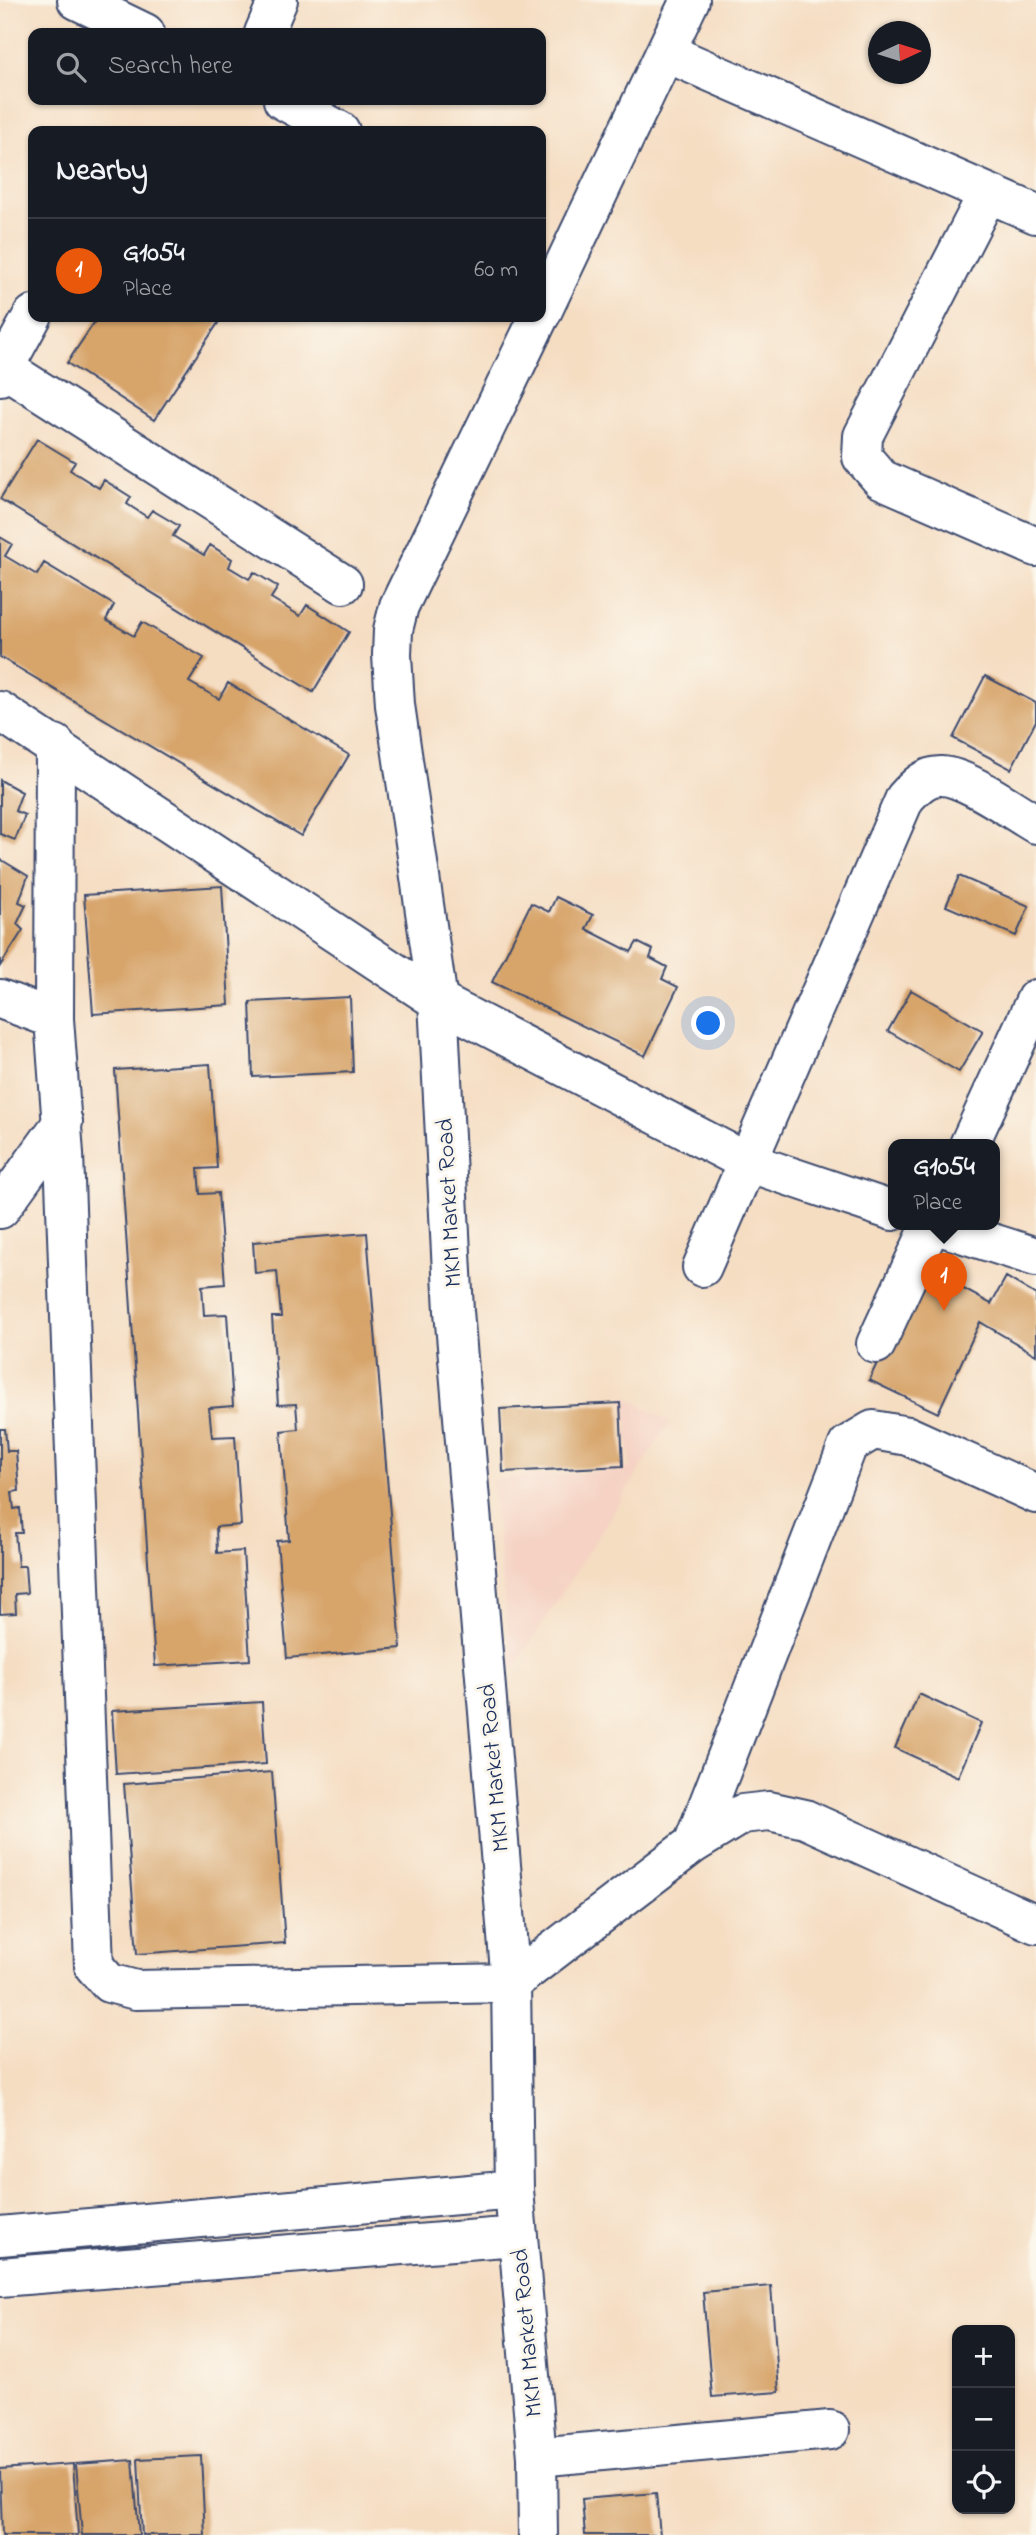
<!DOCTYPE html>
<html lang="en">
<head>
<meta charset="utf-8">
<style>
  :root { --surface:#171b24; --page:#20242c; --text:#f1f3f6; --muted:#9ea1a6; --line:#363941; --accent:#ea580c }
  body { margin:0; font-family:"Indie Flower",sans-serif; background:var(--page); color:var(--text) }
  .controls { position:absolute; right:21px; bottom:21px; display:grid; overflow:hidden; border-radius:14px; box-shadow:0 2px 5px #0004 }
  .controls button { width:63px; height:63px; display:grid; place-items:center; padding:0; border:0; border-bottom:2px solid var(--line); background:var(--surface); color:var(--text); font:35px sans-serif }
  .compass { position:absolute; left:868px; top:21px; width:63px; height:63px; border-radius:50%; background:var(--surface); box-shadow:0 2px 5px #0004; rotate:86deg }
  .you { position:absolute; left:709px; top:1024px; width:24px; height:24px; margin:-18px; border:5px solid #fff; border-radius:50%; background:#1a73e8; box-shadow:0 0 0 10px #1a73e833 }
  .badge { display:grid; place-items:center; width:46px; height:46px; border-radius:50%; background:var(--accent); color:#fff; font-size:23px; font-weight:700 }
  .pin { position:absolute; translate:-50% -58px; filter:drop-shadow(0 2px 4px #0008) }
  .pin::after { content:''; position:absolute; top:37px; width:24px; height:21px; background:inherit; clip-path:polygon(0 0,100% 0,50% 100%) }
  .popup { position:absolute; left:888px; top:1139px; width:112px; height:91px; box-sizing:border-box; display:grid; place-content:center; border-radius:14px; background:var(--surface); filter:drop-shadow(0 2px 5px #0005); font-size:23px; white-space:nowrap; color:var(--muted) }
  .popup b { font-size:26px; color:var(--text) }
  .popup::after { content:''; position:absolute; left:50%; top:100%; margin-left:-14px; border:14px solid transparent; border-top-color:var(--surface) }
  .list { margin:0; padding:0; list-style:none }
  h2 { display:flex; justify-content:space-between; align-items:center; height:91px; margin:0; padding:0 28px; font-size:30px }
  h2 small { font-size:23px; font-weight:400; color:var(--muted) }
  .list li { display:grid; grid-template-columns:46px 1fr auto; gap:21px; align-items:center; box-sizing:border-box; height:105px; padding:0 28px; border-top:2px solid var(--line) }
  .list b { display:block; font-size:26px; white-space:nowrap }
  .list p { margin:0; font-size:23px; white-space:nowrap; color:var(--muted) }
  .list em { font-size:23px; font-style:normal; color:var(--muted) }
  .icon { flex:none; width:38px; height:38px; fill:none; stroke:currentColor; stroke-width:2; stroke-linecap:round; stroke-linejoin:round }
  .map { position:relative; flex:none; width:1036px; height:2535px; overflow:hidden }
  .search { position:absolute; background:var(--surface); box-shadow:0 2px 5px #0004; left:28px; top:28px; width:518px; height:77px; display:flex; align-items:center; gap:18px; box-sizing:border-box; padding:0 24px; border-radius:14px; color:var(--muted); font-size:26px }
  .panel { position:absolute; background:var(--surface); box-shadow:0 2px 5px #0004; left:28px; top:126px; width:518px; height:196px; border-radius:14px }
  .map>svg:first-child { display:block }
</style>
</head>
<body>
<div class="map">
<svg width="1036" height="2535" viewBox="0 0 1036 2535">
  <rect width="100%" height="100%" fill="#fbf7ec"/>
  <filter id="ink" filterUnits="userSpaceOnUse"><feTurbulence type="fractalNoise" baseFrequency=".0143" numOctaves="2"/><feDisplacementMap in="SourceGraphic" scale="14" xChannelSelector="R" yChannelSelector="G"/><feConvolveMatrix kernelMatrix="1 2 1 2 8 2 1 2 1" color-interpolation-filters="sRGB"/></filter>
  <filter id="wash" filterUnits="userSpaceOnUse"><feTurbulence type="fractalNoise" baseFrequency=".00686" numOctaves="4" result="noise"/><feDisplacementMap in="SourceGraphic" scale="28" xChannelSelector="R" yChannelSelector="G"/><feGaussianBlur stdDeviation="1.57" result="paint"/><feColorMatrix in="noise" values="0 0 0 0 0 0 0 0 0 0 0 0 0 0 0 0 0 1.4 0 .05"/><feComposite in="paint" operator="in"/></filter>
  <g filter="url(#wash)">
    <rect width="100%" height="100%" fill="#f5ddc2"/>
    <!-- built -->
    <path fill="#f5d2c3" d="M624 1395 670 1422 512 1672 492 1480 630 1468Z"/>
    <g id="blocks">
      <!-- building -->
      <path fill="#d7a46a" d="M98 317H222L154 420 67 363Z
        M37 439 75 462 70 470 99 488 104 480 131 497 127 504 147 517 152 510 179 526 173 536 204 555 210 545 232 559 229 567 249 579 254 572 278 587 271 598 300 616 307 605 349 632 313 692 0 499Z
        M0 537 12 544 5 556 37 575 44 563 114 605 106 620 134 636 142 622 204 658 189 682 219 699 228 683 349 755 301 836 0 657Z
        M985 676 1036 703V721L1011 769 953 738Z
        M0 780 22 792 15 811 25 815 15 840 0 834Z
        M0 859 28 876 19 902 26 905 17 924 23 930 0 966Z
        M959 876 1029 906 1016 936 946 906Z
        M222 886 229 1005 93 1014 84 895Z
        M556 897 593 915 586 929 631 952 637 942 653 950 650 958 667 967 662 979 678 987 645 1056 492 982 531 903 549 912Z
        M911 990 983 1031 959 1072 888 1031Z
        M350 997 353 1072 253 1077 250 1002Z
        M210 1064 217 1168 198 1169 200 1194 218 1193 225 1284 202 1286 204 1315 227 1314 233 1406 209 1408 212 1437 235 1436 241 1525 216 1527 217 1553 243 1551 250 1660 155 1666 115 1070Z
        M367 1233 401 1648 287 1658 277 1541 289 1540 281 1431 298 1429 296 1404 278 1405 272 1317H281L277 1271 255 1273 253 1242Z
        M923 1267 991 1304 1006 1277 1036 1295V1355L980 1322 938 1413 869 1380Z
        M620 1403 623 1466 503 1472 500 1409Z
        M0 1429H5L7 1451H16L19 1491 12 1492 14 1509 20 1508 22 1533H15L18 1566H25L27 1593 15 1594 16 1613 0 1614Z
        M919 1694 981 1723 958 1777 895 1748Z
        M262 1702 266 1764 116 1774 112 1711Z
        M272 1772 285 1943 137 1954 124 1784Z
        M771 2286 779 2392 712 2397 703 2292Z
        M201 2456 205 2535H142L138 2459Z
        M133 2460 139 2535H82L76 2464Z
        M73 2464 78 2535H2L0 2469Z
        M656 2493 660 2535H585L582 2499Z"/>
    </g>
  </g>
  <g filter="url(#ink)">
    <use href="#blocks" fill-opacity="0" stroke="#3c496d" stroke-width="2"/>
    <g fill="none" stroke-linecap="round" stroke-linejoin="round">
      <defs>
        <path id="minor" d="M77 0 145 33
          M264 33 278 0
          M667 53 1036 214
          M283 100 340 131
          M988 193 863 436 862 457 881 479 1036 547
          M541 314 690 0
          M4 368 33 315
          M0 376 4 368 343 584
          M0 711 438 1001 747 1162 893 1211
          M55 744 54 1019 64 1154 94 1966 109 1983 136 1990 511 1983 693 1844 742 1814 769 1811 805 1819 1036 1924
          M0 999 54 1019
          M969 1145 1036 999
          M0 1209 63 1122
          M936 1225 1036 1257
          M702 1267 905 798C915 787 926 775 942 776 967 777 1013 811 1036 824
          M876 1344 931 1225
          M693 1844 848 1445 873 1430 908 1436 1036 1494
          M0 2236 514 2190
          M0 2277 518 2236
          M537 2457 830 2430
          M538 2535 537 2457 514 2190 511 1983 454 1311 438 1001 395 705 392 655 393 630 399 606 539 317"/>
      </defs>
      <!-- minor casing -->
      <use href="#minor" stroke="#3c496d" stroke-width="42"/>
      <!-- minor -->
      <use href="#minor" stroke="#fff" stroke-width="38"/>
    </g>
  </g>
  <g text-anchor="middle" stroke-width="6" stroke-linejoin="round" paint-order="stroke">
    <!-- street labels -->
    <g font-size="24" fill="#1b2f5e" stroke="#fbf7ec">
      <text transform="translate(448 1203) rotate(-93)" y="8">MKM Market Road</text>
      <text transform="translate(493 1768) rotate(-95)" y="8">MKM Market Road</text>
      <text transform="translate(526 2333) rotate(-95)" y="8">MKM Market Road</text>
    </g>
  </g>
</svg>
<div class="controls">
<button>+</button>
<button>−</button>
<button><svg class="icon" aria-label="locate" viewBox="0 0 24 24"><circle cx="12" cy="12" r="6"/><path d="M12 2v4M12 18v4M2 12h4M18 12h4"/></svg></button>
</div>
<svg class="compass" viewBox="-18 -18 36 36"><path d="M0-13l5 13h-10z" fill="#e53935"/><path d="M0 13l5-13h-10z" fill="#9ea1a6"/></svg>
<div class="you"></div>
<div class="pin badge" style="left:944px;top:1311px">1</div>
<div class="popup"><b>G1054</b>Place</div>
<div class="search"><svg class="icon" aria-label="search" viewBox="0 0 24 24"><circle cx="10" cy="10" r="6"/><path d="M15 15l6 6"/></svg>Search here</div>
<section class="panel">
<h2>Nearby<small></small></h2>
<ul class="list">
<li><span class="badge">1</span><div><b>G1054</b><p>Place</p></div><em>60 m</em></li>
</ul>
</section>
</div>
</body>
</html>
